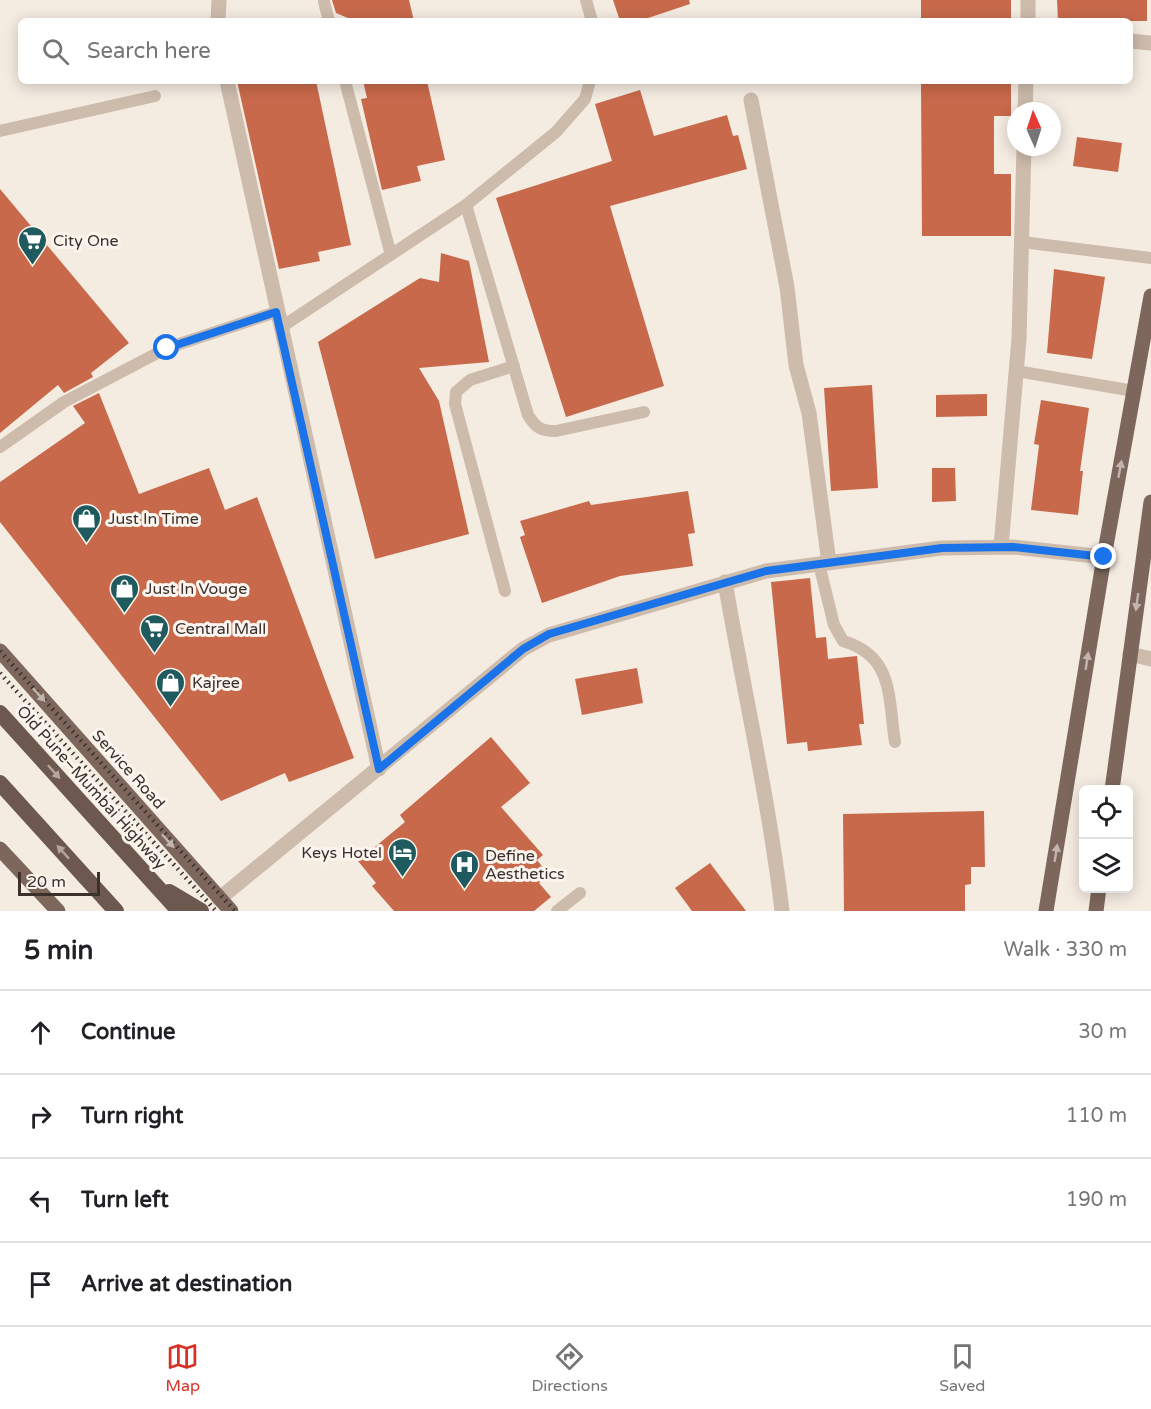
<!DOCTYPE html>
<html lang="en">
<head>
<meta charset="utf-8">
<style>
  :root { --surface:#fff; --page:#f6f6f6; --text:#202124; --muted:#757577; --line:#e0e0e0; --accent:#d93025 }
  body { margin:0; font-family:"Varela Round",sans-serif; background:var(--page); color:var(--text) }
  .controls { position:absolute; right:18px; bottom:18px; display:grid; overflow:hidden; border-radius:9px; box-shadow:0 3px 15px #0003 }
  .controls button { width:54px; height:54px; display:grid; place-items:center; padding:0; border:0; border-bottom:2px solid var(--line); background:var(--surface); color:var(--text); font:30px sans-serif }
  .compass { position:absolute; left:1007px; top:102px; width:54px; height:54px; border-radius:50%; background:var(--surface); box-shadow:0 3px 15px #0003; rotate:357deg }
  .scale { position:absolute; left:18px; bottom:15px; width:82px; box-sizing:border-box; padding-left:6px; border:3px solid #3b302b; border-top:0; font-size:16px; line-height:21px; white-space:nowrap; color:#3b302b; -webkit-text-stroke:4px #fbf5ee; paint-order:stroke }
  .stop { position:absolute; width:18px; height:18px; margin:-14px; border:4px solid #1a73e8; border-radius:50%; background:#fff }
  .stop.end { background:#1a73e8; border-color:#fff; box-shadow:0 2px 6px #0008 }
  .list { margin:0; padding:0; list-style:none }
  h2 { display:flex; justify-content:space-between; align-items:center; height:78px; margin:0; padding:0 24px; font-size:26px }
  h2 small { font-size:20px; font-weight:400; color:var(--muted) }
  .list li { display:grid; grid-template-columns:39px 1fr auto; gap:18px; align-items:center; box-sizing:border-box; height:84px; padding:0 24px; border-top:2px solid var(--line) }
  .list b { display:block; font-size:22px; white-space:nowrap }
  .list em { font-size:20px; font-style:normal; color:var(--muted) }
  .icon { flex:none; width:33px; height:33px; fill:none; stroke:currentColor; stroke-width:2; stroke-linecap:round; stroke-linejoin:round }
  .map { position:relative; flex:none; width:1151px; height:911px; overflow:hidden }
  .search { position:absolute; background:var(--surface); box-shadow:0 3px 15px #0003; left:18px; right:18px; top:18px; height:66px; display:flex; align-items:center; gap:15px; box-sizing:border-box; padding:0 21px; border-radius:9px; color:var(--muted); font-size:22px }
  .sheet { height:414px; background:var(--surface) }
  nav { display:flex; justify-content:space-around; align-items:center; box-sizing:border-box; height:84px; border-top:2px solid var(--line); background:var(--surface); font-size:16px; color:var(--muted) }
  nav a { display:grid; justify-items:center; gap:3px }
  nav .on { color:var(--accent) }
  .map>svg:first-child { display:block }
</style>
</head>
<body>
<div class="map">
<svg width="1151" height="911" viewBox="0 0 1151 911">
  <rect width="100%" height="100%" fill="#f4ebe1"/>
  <!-- building -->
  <path fill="#c8694b" d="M332 0H409L414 21H355L336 13Z
    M613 0H689L690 4 639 21H620Z
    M921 0H1011V21H921Z
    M1057 0H1147V21H1058Z
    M237 81H316L351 245 318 252 320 261 279 269Z
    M363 81H427L445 160 417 166 421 181 382 190 361 99 367 98Z
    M921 81H1011V116H994V174H1011V236H922Z
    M640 90 654 136 727 115 733 136 738 135 747 169 610 206 664 386 566 417 496 198 612 161 595 104Z
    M1077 137 1122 143 1118 172 1073 166Z
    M0 189 129 343 91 373 93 377 64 393 58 385 0 433Z
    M441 253 469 261 489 362 419 368 439 401 469 534 375 559 318 342 420 278 439 282Z
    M1054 269 1105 277 1092 359 1047 353Z
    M872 385 878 488 831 491 824 388Z
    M99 393 139 494 209 468 225 510 257 497 354 758 289 782 285 773 221 801 0 522V482L85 423 73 406Z
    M987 394V416L936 417V395Z
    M1041 400 1089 408 1080 471H1083L1078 515 1031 510 1039 445 1034 444Z
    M932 468H955L956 501 932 502Z
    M688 491 695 533 688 534 693 566 620 576 542 603 520 537 525 535 520 521 589 501 591 505Z
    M810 578 816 638 826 637 828 659 857 656 864 724H859L862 745 808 751 807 742 787 744 771 582Z
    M637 668 643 703 582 715 575 679Z
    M491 737 530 783 501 807 543 855 537 860 549 875 539 883 551 897 534 911H394L372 886 376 883 358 861 405 822 400 815Z
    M984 811 985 867H971V884L965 885V911H844L843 814Z
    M710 863 746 911H692L675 888Z"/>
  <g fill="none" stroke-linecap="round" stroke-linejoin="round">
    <!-- service -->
    <path stroke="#cdbbac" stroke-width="12" d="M586 0 592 21
      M324 2 329 21
      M345 81 391 255
      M0 131 155 96
      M466 205 528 415C536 428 541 431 556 431L644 412
      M1022 242 1151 258
      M280 328 466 205 556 132 585 99 590 81
      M1016 371 1134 391
      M0 447 64 402 167 348 276 312
      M819 564 834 625 843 641C894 656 888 697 895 742
      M505 591 455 404 456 392 470 380 514 366
      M557 911 580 893"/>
    <!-- minor -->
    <path stroke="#cdbbac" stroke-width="15" d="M218 21 219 0
      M1028 21V0
      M1130 41 1151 43
      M227 81 379 769
      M751 100 787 287 796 365 809 413 829 563
      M1025 111 1026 81
      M1001 547 1019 339 1024 147
      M725 582C744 692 769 800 782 911
      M1130 654 1151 659
      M219 899 523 649 549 635 766 571 942 548 1013 547 1104 557"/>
    <!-- primary -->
    <path stroke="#7d675c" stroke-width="15" d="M0 651 231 911
      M1112 790 1151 502
      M0 849 58 911
      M1046 911 1104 557 1151 296
      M1096 911 1099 888"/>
    <!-- trunk -->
    <path stroke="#6c584f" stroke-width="16" d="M0 713 179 911
      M0 783 116 911
      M169 892 201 911"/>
    <!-- rail -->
    <path stroke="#3b302b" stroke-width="4.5" stroke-dasharray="1.5 4.5" stroke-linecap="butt" d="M0 651 235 911
      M0 673 216 911"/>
  </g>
  <!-- one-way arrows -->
  <defs><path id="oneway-solid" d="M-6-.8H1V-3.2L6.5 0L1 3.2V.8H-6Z" transform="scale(1.5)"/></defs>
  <g fill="#c2b5ac">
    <use href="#oneway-solid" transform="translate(1120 469) rotate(-80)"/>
    <use href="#oneway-solid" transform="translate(1137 602) rotate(98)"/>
    <use href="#oneway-solid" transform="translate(1087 661) rotate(-81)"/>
    <use href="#oneway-solid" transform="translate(39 695) rotate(48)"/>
    <use href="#oneway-solid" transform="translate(168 841) rotate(48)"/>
    <use href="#oneway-solid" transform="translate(1056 853) rotate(-81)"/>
  </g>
  <g fill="#b4a69e">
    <use href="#oneway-solid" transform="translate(54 772) rotate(48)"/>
    <use href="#oneway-solid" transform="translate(63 852) rotate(-132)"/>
  </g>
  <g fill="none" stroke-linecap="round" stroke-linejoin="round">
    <!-- route -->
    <path stroke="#1a73e8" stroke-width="8" d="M167 348 276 312 379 769 523 649 549 634 766 571 942 548 1013 547 1104 557"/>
  </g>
  <!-- icons -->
  <defs>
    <symbol id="supermarket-pin" viewBox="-11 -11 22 30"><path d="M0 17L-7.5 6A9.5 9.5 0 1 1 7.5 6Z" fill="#1f5a5e" stroke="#fbf5ee"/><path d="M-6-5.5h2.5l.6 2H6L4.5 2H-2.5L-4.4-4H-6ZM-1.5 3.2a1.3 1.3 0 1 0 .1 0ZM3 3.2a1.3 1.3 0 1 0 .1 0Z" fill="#fff"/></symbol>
    <symbol id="shop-pin" viewBox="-11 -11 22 30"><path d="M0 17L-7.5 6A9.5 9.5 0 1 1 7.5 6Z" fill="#1f5a5e" stroke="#fbf5ee"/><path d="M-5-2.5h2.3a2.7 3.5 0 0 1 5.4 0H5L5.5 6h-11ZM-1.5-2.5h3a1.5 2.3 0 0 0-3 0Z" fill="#fff"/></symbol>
    <symbol id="hotel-pin" viewBox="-11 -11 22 30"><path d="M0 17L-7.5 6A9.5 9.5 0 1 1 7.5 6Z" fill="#1f5a5e" stroke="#fbf5ee"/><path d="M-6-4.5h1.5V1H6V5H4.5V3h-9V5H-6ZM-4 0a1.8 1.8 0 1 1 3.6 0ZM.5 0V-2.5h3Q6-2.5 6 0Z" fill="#fff"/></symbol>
    <symbol id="hospital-pin" viewBox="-11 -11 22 30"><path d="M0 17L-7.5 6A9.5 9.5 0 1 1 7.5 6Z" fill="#1f5a5e" stroke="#fbf5ee"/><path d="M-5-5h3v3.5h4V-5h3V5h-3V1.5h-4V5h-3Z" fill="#fff"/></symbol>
  </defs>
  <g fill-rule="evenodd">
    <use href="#supermarket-pin" x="16" y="224" width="33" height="45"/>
    <use href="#shop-pin" x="70" y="502" width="33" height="45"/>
    <use href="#shop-pin" x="108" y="572" width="33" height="45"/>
    <use href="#supermarket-pin" x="138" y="612" width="33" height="45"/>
    <use href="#shop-pin" x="154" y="666" width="33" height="45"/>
    <use href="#hotel-pin" x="386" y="836" width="33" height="45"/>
    <use href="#hospital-pin" x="448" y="848" width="33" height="45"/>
  </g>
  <g text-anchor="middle" stroke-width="6" stroke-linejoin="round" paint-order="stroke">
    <!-- poi labels -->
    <g font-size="16" fill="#3b302b" stroke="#fbf5ee" text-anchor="start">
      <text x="53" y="246">City One</text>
      <text x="108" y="524">Just In Time</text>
      <text x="145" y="594">Just In Vouge</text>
      <text x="175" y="634">Central Mall</text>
      <text x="192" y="688">Kajree</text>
      <text x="382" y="858" text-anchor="end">Keys Hotel</text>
      <text x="485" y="861">Define<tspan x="485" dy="18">Aesthetics</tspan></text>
    </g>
    <!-- street labels -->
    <g font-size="16" fill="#3b302b" stroke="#fbf5ee">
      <text transform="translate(129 769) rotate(48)" y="6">Service Road</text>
      <text transform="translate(92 787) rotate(48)" y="6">Old Pune–Mumbai Highway</text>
    </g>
  </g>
</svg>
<div class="controls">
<button><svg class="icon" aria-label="locate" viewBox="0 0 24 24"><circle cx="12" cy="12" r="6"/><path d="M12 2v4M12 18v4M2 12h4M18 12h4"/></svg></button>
<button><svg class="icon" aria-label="layers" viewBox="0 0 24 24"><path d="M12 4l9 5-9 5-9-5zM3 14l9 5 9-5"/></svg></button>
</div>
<svg class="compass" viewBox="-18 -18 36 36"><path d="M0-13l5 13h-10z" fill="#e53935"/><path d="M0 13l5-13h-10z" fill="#757577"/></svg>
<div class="scale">20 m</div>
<div class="stop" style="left:167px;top:348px"></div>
<div class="stop end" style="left:1104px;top:557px"></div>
<div class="search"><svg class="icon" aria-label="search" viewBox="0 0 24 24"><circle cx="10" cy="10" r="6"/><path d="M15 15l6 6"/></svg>Search here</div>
</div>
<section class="sheet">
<h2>5 min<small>Walk · 330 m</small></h2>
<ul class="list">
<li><svg class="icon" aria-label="ahead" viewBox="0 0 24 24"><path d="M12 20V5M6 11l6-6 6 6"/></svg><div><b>Continue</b></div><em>30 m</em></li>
<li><svg class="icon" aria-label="right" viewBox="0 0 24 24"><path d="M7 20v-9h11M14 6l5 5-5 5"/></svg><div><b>Turn right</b></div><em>110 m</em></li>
<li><svg class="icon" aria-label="left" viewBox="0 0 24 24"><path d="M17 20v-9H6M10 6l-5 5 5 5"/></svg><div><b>Turn left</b></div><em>190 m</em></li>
<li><svg class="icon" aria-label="arrive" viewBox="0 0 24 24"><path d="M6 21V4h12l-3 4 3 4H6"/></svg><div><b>Arrive at destination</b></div></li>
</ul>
</section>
<nav>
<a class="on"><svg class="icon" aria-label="map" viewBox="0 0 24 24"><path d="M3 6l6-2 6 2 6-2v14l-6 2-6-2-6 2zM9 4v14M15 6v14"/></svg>Map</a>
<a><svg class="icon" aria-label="directions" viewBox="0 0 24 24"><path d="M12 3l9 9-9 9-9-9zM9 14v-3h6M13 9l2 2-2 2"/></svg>Directions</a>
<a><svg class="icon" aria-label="saved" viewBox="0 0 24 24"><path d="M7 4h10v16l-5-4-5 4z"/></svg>Saved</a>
</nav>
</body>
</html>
